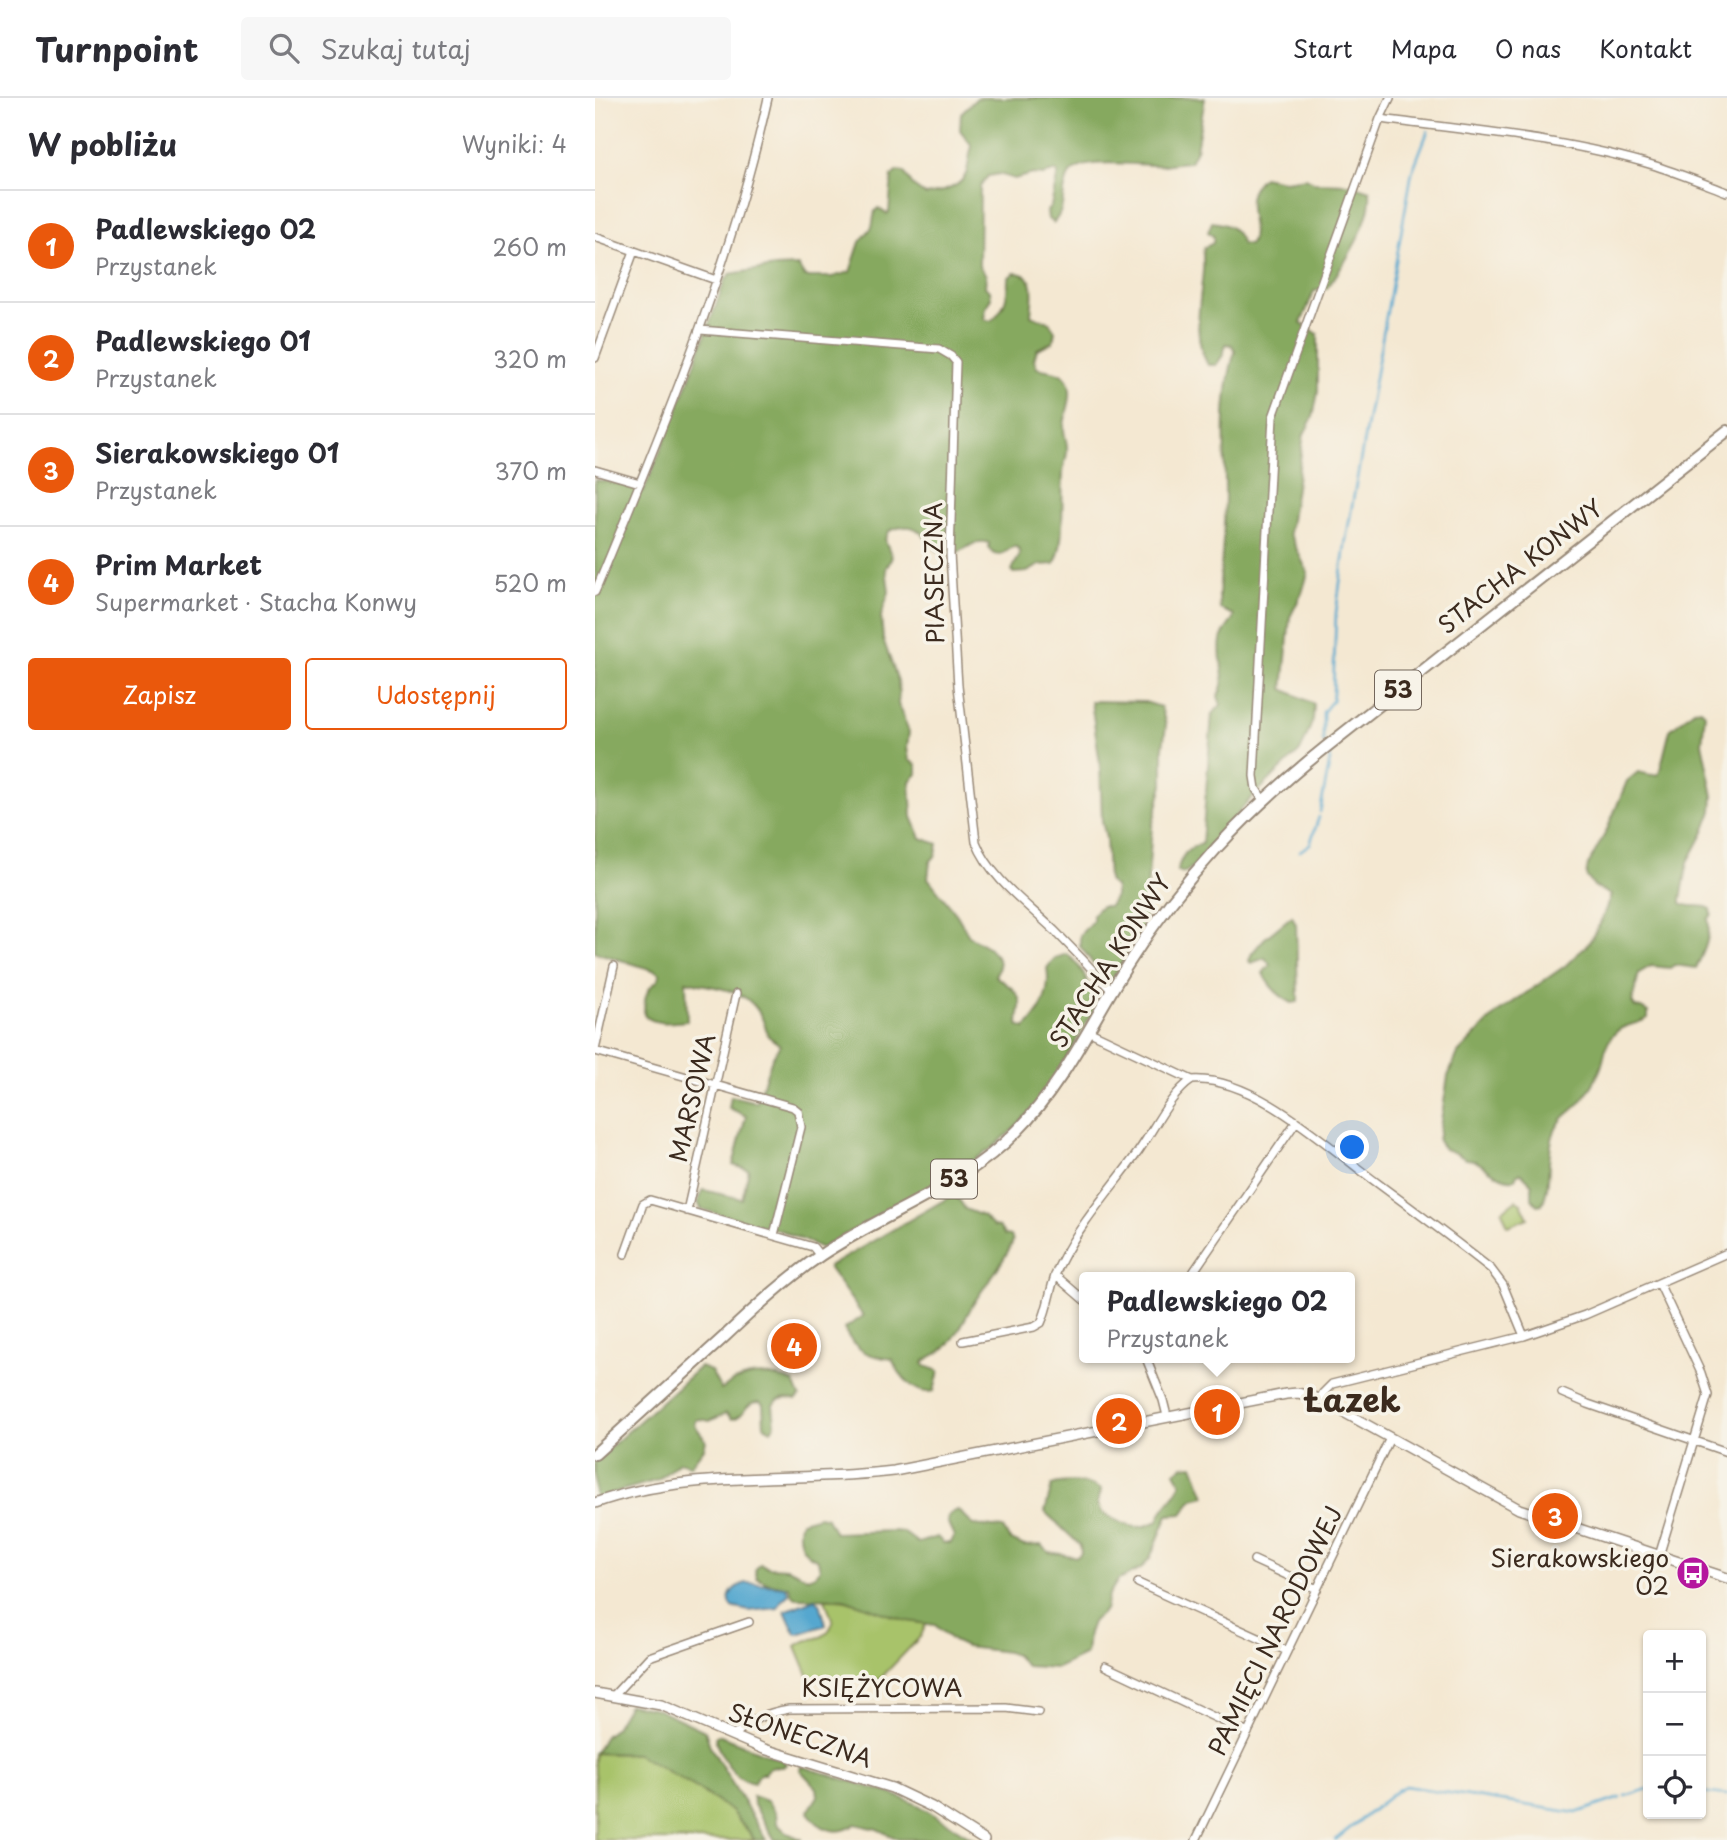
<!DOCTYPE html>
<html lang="pl">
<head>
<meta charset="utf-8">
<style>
  :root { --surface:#fff; --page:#f7f7f7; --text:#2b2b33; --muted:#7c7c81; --line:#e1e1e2; --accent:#ea580c }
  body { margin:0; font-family:"Playpen Sans",sans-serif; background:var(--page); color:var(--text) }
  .controls { position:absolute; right:21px; bottom:21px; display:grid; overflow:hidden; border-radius:7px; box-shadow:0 2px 5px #0004 }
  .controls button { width:63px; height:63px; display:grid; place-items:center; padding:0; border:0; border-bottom:2px solid var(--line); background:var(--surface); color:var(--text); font:35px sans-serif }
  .you { position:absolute; left:758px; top:1050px; width:24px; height:24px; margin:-18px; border:5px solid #fff; border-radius:50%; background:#1a73e8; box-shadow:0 0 0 10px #1a73e833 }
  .badge { display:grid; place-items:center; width:46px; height:46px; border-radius:50%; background:var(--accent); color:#fff; font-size:23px; font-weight:700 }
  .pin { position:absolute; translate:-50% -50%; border:4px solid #fff; box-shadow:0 2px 7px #0006 }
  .popup { position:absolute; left:484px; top:1174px; width:276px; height:91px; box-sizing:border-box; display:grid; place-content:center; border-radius:7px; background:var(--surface); filter:drop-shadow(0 2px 5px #0005); font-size:23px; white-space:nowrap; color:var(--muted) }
  .popup b { font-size:26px; color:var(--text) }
  .popup::after { content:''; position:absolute; left:50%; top:100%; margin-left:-14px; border:14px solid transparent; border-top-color:var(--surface) }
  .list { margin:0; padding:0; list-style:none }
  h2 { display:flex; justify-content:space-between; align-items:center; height:91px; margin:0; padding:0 28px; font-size:30px }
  h2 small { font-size:23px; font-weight:400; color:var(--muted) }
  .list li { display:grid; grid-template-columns:46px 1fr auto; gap:21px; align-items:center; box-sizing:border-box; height:112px; padding:0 28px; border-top:2px solid var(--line) }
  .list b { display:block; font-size:26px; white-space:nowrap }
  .list p { margin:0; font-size:23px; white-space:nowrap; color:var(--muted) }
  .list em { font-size:23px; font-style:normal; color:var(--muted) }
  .actions { display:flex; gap:14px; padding:21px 28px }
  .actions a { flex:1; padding:16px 0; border:2px solid var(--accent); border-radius:7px; text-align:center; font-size:24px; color:var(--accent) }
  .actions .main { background:var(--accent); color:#fff }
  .icon { flex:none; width:38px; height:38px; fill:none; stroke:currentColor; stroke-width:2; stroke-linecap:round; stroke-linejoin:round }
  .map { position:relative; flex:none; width:1132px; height:1742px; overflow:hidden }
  header { display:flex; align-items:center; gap:42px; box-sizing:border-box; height:98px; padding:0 35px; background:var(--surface); border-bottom:2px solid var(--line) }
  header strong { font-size:33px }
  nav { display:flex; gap:38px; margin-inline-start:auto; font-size:24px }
  .search { width:490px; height:63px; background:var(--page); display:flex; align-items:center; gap:18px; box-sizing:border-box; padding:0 24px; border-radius:7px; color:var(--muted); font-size:26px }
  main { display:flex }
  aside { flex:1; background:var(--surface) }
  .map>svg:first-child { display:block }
</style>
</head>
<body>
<header>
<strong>Turnpoint</strong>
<div class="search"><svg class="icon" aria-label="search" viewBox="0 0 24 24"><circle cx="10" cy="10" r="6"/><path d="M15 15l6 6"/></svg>Szukaj tutaj</div>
<nav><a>Start</a><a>Mapa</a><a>O nas</a><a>Kontakt</a></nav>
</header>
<main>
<aside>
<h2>W pobliżu<small>Wyniki: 4</small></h2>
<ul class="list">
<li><span class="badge">1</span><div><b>Padlewskiego 02</b><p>Przystanek</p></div><em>260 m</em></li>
<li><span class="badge">2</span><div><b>Padlewskiego 01</b><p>Przystanek</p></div><em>320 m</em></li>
<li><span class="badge">3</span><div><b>Sierakowskiego 01</b><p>Przystanek</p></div><em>370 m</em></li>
<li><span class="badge">4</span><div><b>Prim Market</b><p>Supermarket · Stacha Konwy</p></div><em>520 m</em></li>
</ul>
<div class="actions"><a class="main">Zapisz</a><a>Udostępnij</a></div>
</aside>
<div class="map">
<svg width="1132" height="1742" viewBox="0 0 1132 1742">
  <rect width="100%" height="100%" fill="#f7f3e8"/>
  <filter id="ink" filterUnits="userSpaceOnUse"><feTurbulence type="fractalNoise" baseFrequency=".0143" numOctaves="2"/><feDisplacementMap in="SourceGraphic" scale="14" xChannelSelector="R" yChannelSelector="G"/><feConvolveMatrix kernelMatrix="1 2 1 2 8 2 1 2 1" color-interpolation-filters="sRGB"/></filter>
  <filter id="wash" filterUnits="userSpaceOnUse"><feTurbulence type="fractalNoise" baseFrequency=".00686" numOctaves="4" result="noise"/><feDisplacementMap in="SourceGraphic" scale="28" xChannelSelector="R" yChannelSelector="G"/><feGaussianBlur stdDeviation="1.57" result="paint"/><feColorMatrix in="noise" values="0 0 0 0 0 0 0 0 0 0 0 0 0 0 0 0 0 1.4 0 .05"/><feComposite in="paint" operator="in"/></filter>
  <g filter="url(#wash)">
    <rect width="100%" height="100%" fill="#f4e8d2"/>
    <!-- green -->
    <path fill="#a8c36a" stroke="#727644" stroke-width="2" d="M921 1102 926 1105 933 1120 913 1128 907 1113Z
      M230 1501C264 1498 297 1521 331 1526L326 1538 284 1582 224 1578 220 1583 216 1584 201 1548C216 1536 230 1547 238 1524Z
      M0 1655 42 1656 100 1689 136 1713 160 1742H0Z"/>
    <!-- forest -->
    <path fill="#86a95e" stroke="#606a3e" stroke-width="2" d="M382 0H610L601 52 595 64C585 64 577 66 568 67 547 69 484 56 473 79 466 95 471 113 458 125L453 121 452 113 456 108 463 75 461 73 449 77 438 76 419 81 404 76 393 78 385 89 384 168 391 177 390 189 395 193 396 200 391 209 389 221 396 223C410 211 413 198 413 180L419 175C444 175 437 200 436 217L454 224 460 233 458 244 442 251 439 262 442 270C453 273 470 272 474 286 478 301 470 315 469 328 468 336 472 342 472 350 473 358 468 367 468 376 466 399 471 449 459 466L445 467 432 474 418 475 417 472 425 456 423 450 419 448 406 457 399 456 394 450V445C377 438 368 460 349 455 328 450 331 417 294 433L290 442 297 459 291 470 294 494 286 518 288 541 303 583 304 595 303 606 314 634 312 650 314 662 322 667V676L315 683 317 719 326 740 343 746 341 757 335 764 333 780 362 817 374 838 393 849 403 860 404 869 400 878C411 886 427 894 425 909 424 916 423 920 423 927L430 930C447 915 456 892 452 870L460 860 472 856C489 870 495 888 501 908L451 996 421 1029 397 1050 345 1084 226 1150 187 1133 106 1111 103 1104 108 1092 147 1101 154 1072 138 1067 151 1018 134 1010 136 998 162 1004 177 960 185 947 173 938C162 890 133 893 91 883L92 923C77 924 61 928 49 917 49 910 49 898 54 891 59 884 63 886 65 876L61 873 0 854V382L35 387 49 393 93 285 130 182 135 176 180 169 203 168 210 179H237L255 174 265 144 277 129 280 113 283 110 292 116 294 114 297 78 302 73 309 74 318 88 331 97C344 95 365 90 371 76 374 68 374 57 377 48L365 32 366 15Z
      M668 79 689 83 711 80 720 85 753 86 775 93C778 122 749 167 732 190L719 193 706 225 723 236V294L718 319 709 336 694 435 713 475 707 495 695 519 688 591 719 606 718 622 706 652 657 699 599 768 589 775 582 773C587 757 591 751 607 745L617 616 626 607 623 598C634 578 622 563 626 542 628 531 637 527 639 517L625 511 624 498C626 463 630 429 630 394 630 348 626 298 640 253L637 247 631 246 628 257 621 267H613C596 237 606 204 608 172 609 164 607 158 609 150L618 145 619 139 613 134 617 124C634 126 641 130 647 146L654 147C667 128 640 102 668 79Z
      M496 603 550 604 566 609 571 627 568 650V686L557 729 550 819 547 832 517 882 507 878 485 848V837L498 822V816L506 808H514L520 798V789L513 783 511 739 507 724 505 666Z
      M1106 611 1110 615 1107 645 1118 698 1117 713 1109 734 1093 764 1086 801V805C1096 811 1106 805 1116 811L1117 817 1113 821C1117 837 1108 856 1101 870L1079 867 1075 870 1056 868 1044 875 1037 904 1040 909 1046 910 1053 914V920C1043 927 1029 925 1020 935 1008 946 1011 960 1004 974 1001 981 996 990 991 997 980 1015 966 1014 958 1038 951 1060 957 1086 947 1106L942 1107 937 1101V1086L926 1075 922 1076 920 1081C905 1083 893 1069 880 1063 877 1061 873 1062 869 1060 862 1056 858 1053 849 1051L843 1043 853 978 863 955 901 916 970 868 993 846 1005 826 1016 797 1000 789 991 778 993 767 1012 732 1032 683 1043 674 1056 677 1064 676 1075 632 1099 612Z
      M697 818 701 826 703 901V904L697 905C684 898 674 889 668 875L675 867 670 860 656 865 654 863 657 855 669 841Z
      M358 1097 365 1103 370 1111 388 1118 398 1128 404 1129 410 1137 416 1138 418 1143C408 1167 390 1186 377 1208 368 1224 361 1242 346 1253 340 1258 333 1259 328 1265L330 1268 344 1273 339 1293C320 1299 304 1276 297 1261 274 1259 260 1253 249 1231L268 1218 233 1169Z
      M105 1269 116 1273 126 1292C131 1290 134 1285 139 1283 159 1274 179 1276 199 1284L205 1298 201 1302C192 1299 184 1299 178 1307L180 1326 176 1332 169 1328 168 1307 165 1304C146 1305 153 1318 137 1321L131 1315 115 1323 105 1321 101 1322 100 1327 111 1343 109 1350 95 1368 88 1364H84L63 1382 0 1400V1363Z
      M598 1367 610 1398 598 1401 587 1416 573 1417 555 1460 546 1471 523 1482 513 1498 510 1512 497 1524 493 1535 491 1556 462 1570 431 1568 421 1557 412 1554 371 1549 358 1543 340 1527 312 1523 249 1501 201 1500 197 1497 194 1489 174 1486 162 1480 160 1472 165 1466 174 1469 193 1470 213 1480 220 1477 225 1471 223 1462C220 1460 216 1459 213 1456 204 1449 202 1433 206 1423L224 1418 232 1420 240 1435 298 1433 308 1434 323 1445 342 1439 348 1445H356L359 1438C353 1425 346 1418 363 1412L378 1427 408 1430 414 1441 429 1448 446 1447 454 1454 482 1459 486 1455 485 1447 450 1414 457 1387C469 1382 497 1384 506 1392 506 1397 501 1403 503 1408 506 1417 532 1429 542 1429 549 1429 557 1426 563 1423 566 1408 581 1402 586 1385L580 1374 588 1368Z
      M34 1606 63 1611 110 1633 115 1648 171 1742H160L136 1713 100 1689 42 1656 0 1655 10 1638 20 1630Z
      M123 1637 189 1663 191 1666 188 1669H175L170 1675H165L159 1685C156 1684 152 1683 148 1682 136 1675 122 1652 120 1639Z
      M206 1668 297 1696 323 1707 380 1742 303 1741 282 1731 260 1726C244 1739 224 1732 213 1714L223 1698 222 1690 205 1672Z
      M157 1698 172 1703 181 1715 182 1726 192 1735 208 1742H180L159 1707Z"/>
    <!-- water -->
    <path fill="#54a7cf" stroke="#486876" stroke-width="2" d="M152 1485 191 1489 194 1496 187 1502 183 1510 154 1513 137 1509C130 1497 139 1488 152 1485Z
      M220 1501 225 1505 231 1527 203 1536 200 1535 190 1513Z"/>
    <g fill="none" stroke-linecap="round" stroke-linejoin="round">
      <!-- stream -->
      <path stroke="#54a7cf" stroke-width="2.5" d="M728 644V614L737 603 738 595 741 515 750 447 817 74 833 33
        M725 714 735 662 734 654
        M705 753 715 746 724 719
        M1106 1694 1132 1697
        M1030 1698 1053 1691
        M740 1742 804 1691 810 1688 981 1715 1025 1700"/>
    </g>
  </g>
  <g filter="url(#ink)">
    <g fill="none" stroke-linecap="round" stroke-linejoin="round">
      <defs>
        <path id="minor" d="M785 21C878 33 972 41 1061 68 1085 76 1108 85 1132 94
          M0 139 121 182
          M105 232 344 251 356 258 361 264 355 456 363 588 381 744C395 780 432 806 460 833 479 852 498 872 516 892
          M0 260 39 153
          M0 372 45 385
          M0 494C67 333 135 171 173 0
          M668 702 661 691 659 678 678 319 785 21 795 0
          M493 933 597 982C659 978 733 1049 781 1084 819 1112 858 1141 896 1171L908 1187 929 1238
          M0 952 19 868
          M0 953 198 1009 203 1013 206 1029 179 1137
          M92 1113 141 896
          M30 1156 48 1106 55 1102 218 1149 225 1158
          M460 1177 489 1202
          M595 1179 701 1024
          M368 1243 439 1229 446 1225C455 1206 455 1183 466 1164 486 1124 517 1090 543 1054 558 1033 575 996 597 982
          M551 1260 568 1302 572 1318
          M967 1295 993 1306 1132 1354
          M725 1301 728 1295 737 1286 929 1238 990 1217 1132 1155
          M1064 1458 1113 1297 1106 1275 1064 1185
          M659 1462 722 1491
          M543 1485 692 1553
          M510 1568 653 1635
          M18 1598 54 1559 154 1524
          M139 1638C156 1621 171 1615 194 1611L411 1610 443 1614
          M601 1742 795 1340"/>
        <path id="tertiary" d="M0 1405C95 1371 200 1385 299 1373L691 1296 703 1295 725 1301 924 1411 1132 1480
          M0 1595 66 1607 169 1651 297 1690 337 1709 389 1742"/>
        <path id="primary" d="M0 1356C43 1317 86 1278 129 1239 160 1210 191 1181 226 1157 290 1114 368 1089 422 1033 469 986 497 922 533 866 587 780 652 712 731 649L1132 333"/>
      </defs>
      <!-- minor casing -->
      <use href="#minor" stroke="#988978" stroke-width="10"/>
      <!-- tertiary casing -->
      <use href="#tertiary" stroke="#988978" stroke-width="12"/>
      <!-- primary casing -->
      <use href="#primary" stroke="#988978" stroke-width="14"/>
      <!-- minor -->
      <use href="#minor" stroke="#fff" stroke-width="7"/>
      <!-- tertiary -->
      <use href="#tertiary" stroke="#fff" stroke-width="9"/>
      <!-- primary -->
      <use href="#primary" stroke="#fff" stroke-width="10"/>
    </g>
  </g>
  <!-- icons -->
  <defs>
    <symbol id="bus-disc" viewBox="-11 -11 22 22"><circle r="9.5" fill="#b5179e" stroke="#f7f3e8"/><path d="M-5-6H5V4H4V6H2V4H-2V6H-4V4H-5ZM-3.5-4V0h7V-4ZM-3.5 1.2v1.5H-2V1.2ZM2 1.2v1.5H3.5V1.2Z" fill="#fff"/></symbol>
  </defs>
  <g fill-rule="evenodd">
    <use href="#bus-disc" x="1079" y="1456" width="38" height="38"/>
  </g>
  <g text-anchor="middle" stroke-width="7" stroke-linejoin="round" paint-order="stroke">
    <!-- shield labels -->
    <g fill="#f7f3e8" stroke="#73665b" stroke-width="2">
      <rect x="780" y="572.5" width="46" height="39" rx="5"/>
      <rect x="336" y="1061.5" width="46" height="39" rx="5"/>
    </g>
    <g font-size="23" font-weight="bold" fill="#3b2a1e">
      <text x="803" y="600">53</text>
      <text x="359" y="1089">53</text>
    </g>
    <!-- street labels -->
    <g font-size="24" fill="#3b2a1e" stroke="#f7f3e8">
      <text transform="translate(926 469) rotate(-38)" y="8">STACHA KONWY</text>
      <text transform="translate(340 475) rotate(-91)" y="8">PIASECZNA</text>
      <text transform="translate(516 863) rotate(-57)" y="8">STACHA KONWY</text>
      <text transform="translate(98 1000) rotate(-77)" y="8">MARSOWA</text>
      <text transform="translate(681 1533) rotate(-64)" y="8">PAMIĘCI NARODOWEJ</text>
      <text x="287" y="1599">KSIĘŻYCOWA</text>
      <text transform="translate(205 1638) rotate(19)" y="8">SŁONECZNA</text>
    </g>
    <!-- poi labels -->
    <g font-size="24" fill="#3b2a1e" stroke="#f7f3e8" text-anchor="end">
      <text x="1074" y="1469">Sierakowskiego<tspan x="1074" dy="28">02</tspan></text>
    </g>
    <!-- district labels -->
    <g font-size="32" font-weight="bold" fill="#3b2a1e" stroke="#f7f3e8">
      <text x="758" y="1314">Łazek</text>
    </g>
  </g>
</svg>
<div class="controls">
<button>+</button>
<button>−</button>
<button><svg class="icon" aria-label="locate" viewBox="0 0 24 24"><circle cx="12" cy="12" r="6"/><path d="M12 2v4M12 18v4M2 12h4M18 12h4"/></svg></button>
</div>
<div class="you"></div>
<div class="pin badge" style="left:622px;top:1314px">1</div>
<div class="popup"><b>Padlewskiego 02</b>Przystanek</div>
<div class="pin badge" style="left:524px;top:1323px">2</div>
<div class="pin badge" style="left:960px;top:1418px">3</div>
<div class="pin badge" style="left:199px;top:1248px">4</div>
</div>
</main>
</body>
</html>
